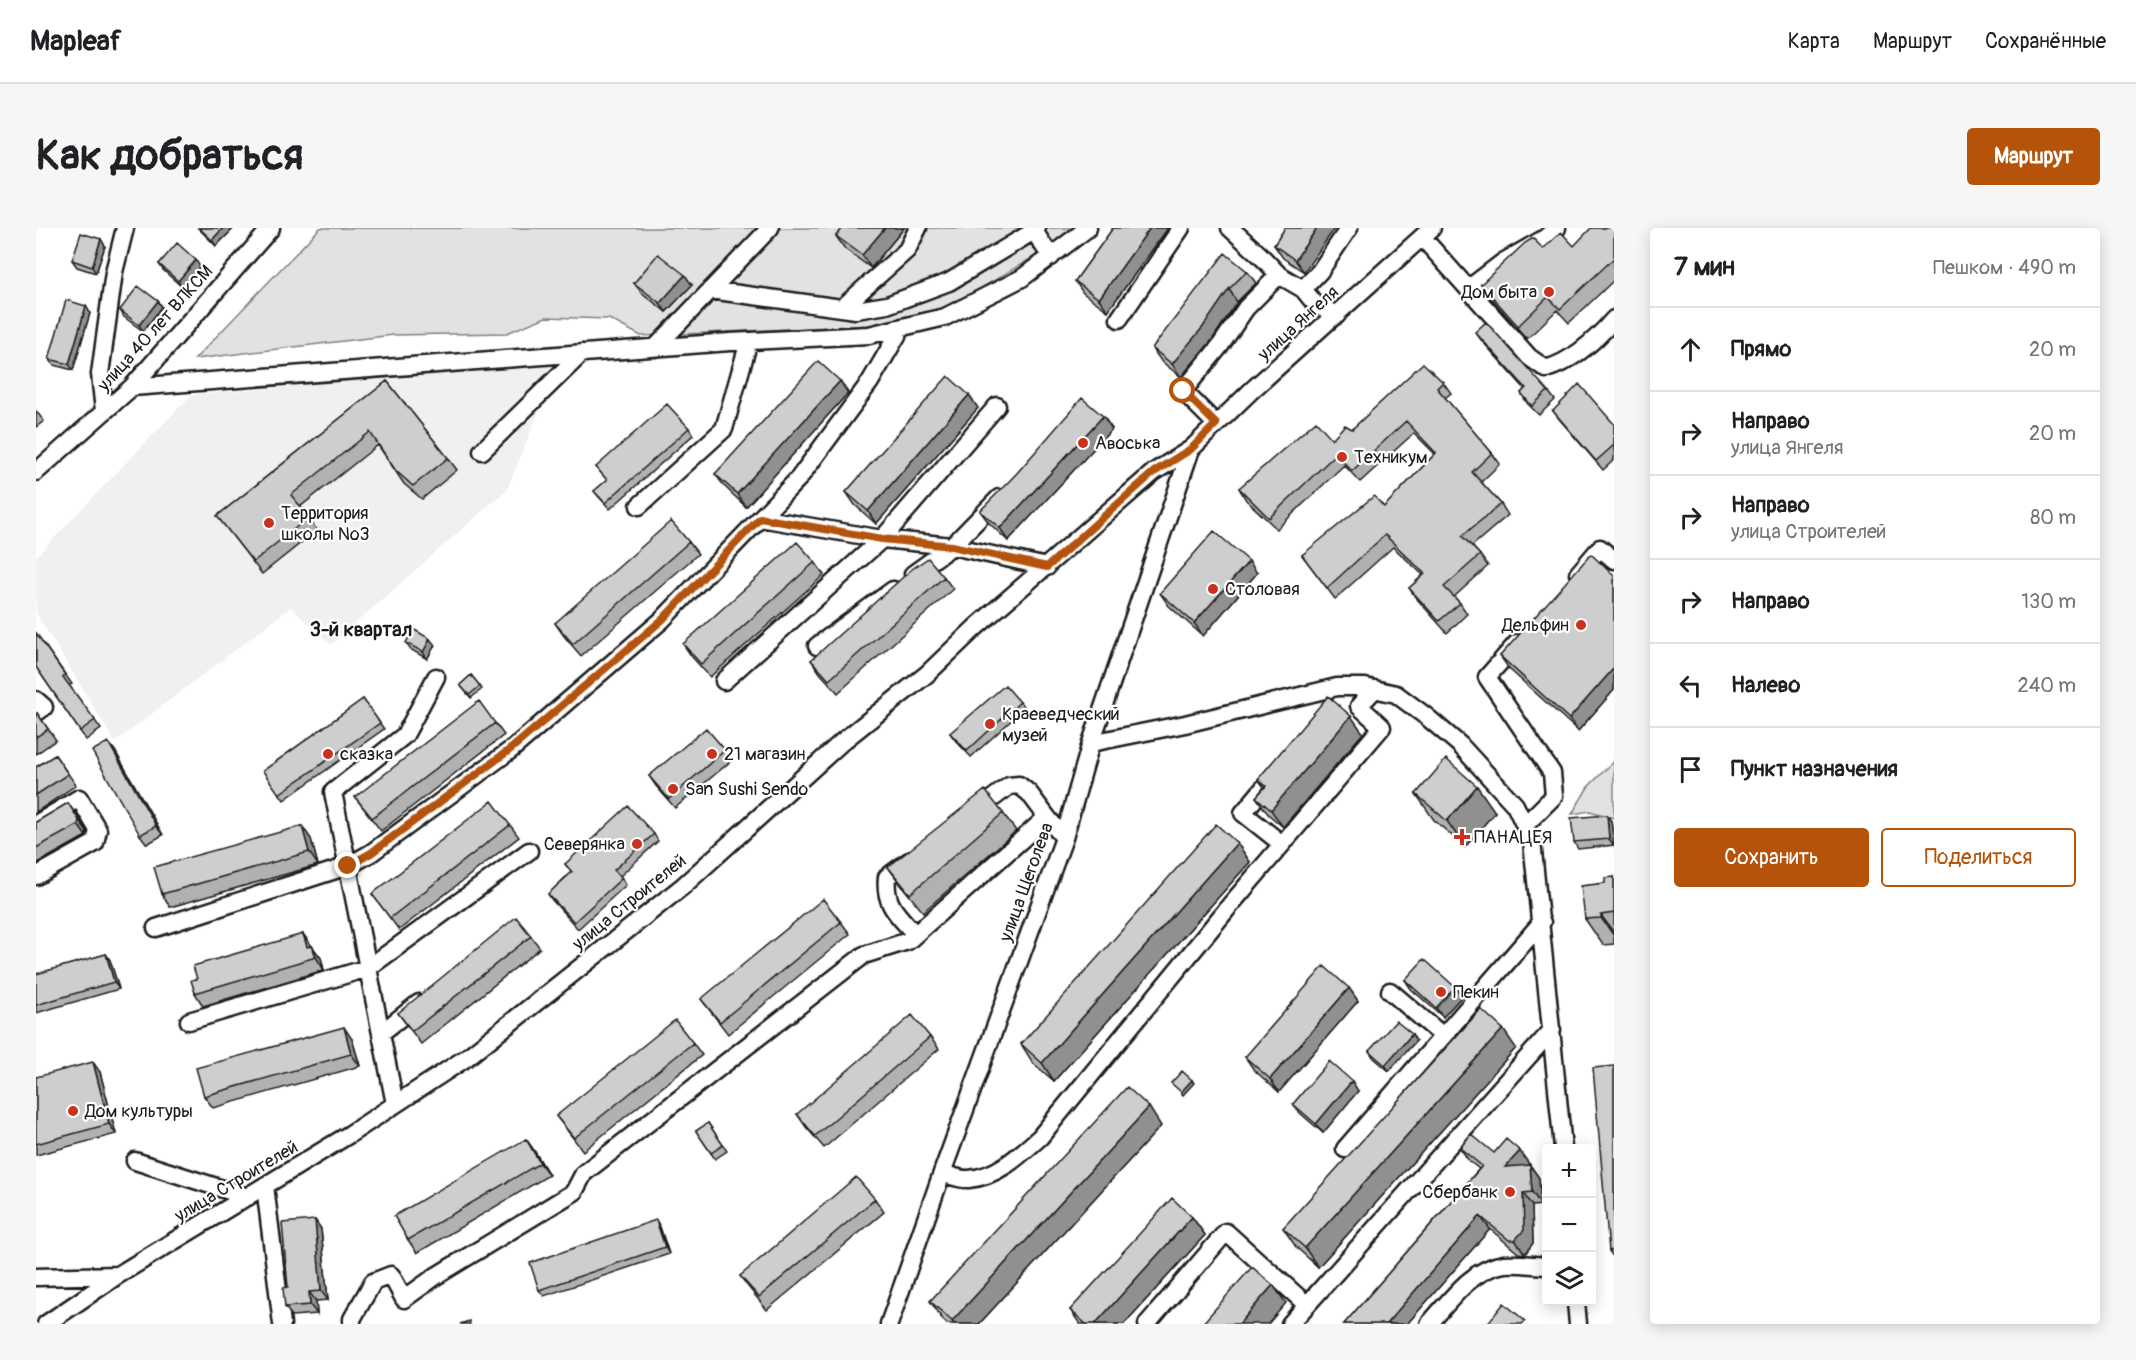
<!DOCTYPE html>
<html lang="ru">
<head>
<meta charset="utf-8">
<style>
  :root { --surface:#fff; --page:#f6f6f6; --text:#202124; --muted:#757577; --line:#e0e0e0; --accent:#b45309 }
  body { margin:0; font-family:Pangolin,sans-serif; background:var(--page); color:var(--text) }
  .controls { position:absolute; right:18px; bottom:18px; display:grid; overflow:hidden; border-radius:6px; box-shadow:0 3px 15px #0003 }
  .controls button { width:54px; height:54px; display:grid; place-items:center; padding:0; border:0; border-bottom:2px solid var(--line); background:var(--surface); color:var(--text); font:30px sans-serif }
  .stop { position:absolute; width:18px; height:18px; margin:-14px; border:4px solid #b45309; border-radius:50%; background:#fff }
  .stop.end { background:#b45309; border-color:#fff; box-shadow:0 2px 6px #0008 }
  .list { margin:0; padding:0; list-style:none }
  h2 { display:flex; justify-content:space-between; align-items:center; height:78px; margin:0; padding:0 24px; font-size:26px }
  h2 small { font-size:20px; font-weight:400; color:var(--muted) }
  .list li { display:grid; grid-template-columns:39px 1fr auto; gap:18px; align-items:center; box-sizing:border-box; height:84px; padding:0 24px; border-top:2px solid var(--line) }
  .list b { display:block; font-size:22px; white-space:nowrap }
  .list p { margin:0; font-size:20px; white-space:nowrap; color:var(--muted) }
  .list em { font-size:20px; font-style:normal; color:var(--muted) }
  .actions { display:flex; gap:12px; padding:18px 24px }
  .actions a { flex:1; padding:14px 0; border:2px solid var(--accent); border-radius:6px; text-align:center; font-size:21px; color:var(--accent) }
  .actions .main { background:var(--accent); color:#fff }
  .icon { flex:none; width:33px; height:33px; fill:none; stroke:currentColor; stroke-width:2; stroke-linecap:round; stroke-linejoin:round }
  .map { position:relative; flex:none; width:1578px; height:1096px; overflow:hidden; border-radius:6px }
  header { display:flex; align-items:center; gap:36px; box-sizing:border-box; height:84px; padding:0 30px; background:var(--surface); border-bottom:2px solid var(--line) }
  header strong { font-size:28px }
  nav { display:flex; gap:33px; margin-inline-start:auto; font-size:21px }
  .intro { display:flex; align-items:center; justify-content:space-between; box-sizing:border-box; height:144px; padding:0 36px }
  h1 { margin:0; font-size:42px }
  .button { padding:15px 27px; border-radius:6px; background:var(--accent); color:#fff; font-size:21px; font-weight:700 }
  main { display:flex; gap:36px; padding:0 36px }
  aside { flex:1; background:var(--surface); border-radius:6px; box-shadow:0 3px 15px #0003 }
  .map>svg:first-child { display:block }
</style>
</head>
<body>
<header>
<strong>Mapleaf</strong>
<nav><a>Карта</a><a>Маршрут</a><a>Сохранённые</a></nav>
</header>
<div class="intro"><h1>Как добраться</h1><a class="button">Маршрут</a></div>
<main>
<div class="map">
<svg width="1578" height="1096" viewBox="0 0 1578 1096">
  <rect width="100%" height="100%" fill="#fff"/>
  <filter id="ink" filterUnits="userSpaceOnUse"><feTurbulence type="fractalNoise" baseFrequency=".0167" numOctaves="2"/><feDisplacementMap in="SourceGraphic" scale="12" xChannelSelector="R" yChannelSelector="G"/><feConvolveMatrix kernelMatrix="1 2 1 2 8 2 1 2 1" color-interpolation-filters="sRGB"/></filter>
  <g filter="url(#ink)">
    <!-- built -->
    <path fill="#f0f0f0" d="M523 135 471 261 295 417 255 379 79 514 0 385V329L155 167Z"/>
    <!-- green -->
    <path fill="#e2e2e2" stroke="#7f7f7f" stroke-width="1.5" d="M284 0H1037L1019 16 917 77 838 97 605 108 573 91 510 89 471 105 357 107 159 131Z
      M1578 533V590L1554 583 1536 586 1552 559Z"/>
    <g fill="none" stroke-linecap="round" stroke-linejoin="round">
      <defs>
        <path id="minor" d="M1001 0 998 3 1015 29
          M1194 0 1224 27 1243 47 1267 61 1280 77 1301 87
          M1386 9 1493 129 1510 141C1536 133 1560 112 1578 91
          M1433 60 1467 34 1509 10 1521 0
          M1267 61 1284 43 1313 0
          M674 62 820 82 851 77 913 54 998 3
          M806 80 871 22 882 0
          M1083 91 1145 0
          M619 120 734 0
          M96 159 694 114 833 107 909 89 986 50 1052 0
          M68 183 64 146 78 44 89 0
          M1180 196 1147 163 1184 118 1210 80 1243 47
          M446 223 546 125
          M0 244 96 159 235 0
          M603 278 688 201 713 113
          M724 290 846 311 916 318 1011 339
          M877 346 916 318 963 270
          M1542 346 1564 320 1578 332
          M1481 415 1451 449 1516 545 1518 568 1490 596
          M781 418 857 362
          M688 453 846 311 961 178
          M0 472 8 479 0 485
          M1055 515 1149 496 1301 459H1329L1360 466 1391 489 1424 517 1479 577 1496 613 1527 920
          M1241 544 1207 585 1246 616
          M940 583 973 558 983 557 993 565 1011 589
          M0 596 43 570 62 602 59 615 0 648
          M873 633 851 649C848 677 862 687 879 706
          M120 700 312 638 335 625 476 521 626 392 763 250 834 154 866 99
          M1354 763 1407 808
          M153 793 332 740 493 623
          M345 805 383 775
          M359 876 297 564 369 507 400 449
          M1309 921 1506 694
          M99 933 212 969
          M906 945C914 947 924 952 933 951 961 949 984 927 1004 909L1196 675 1346 499 1323 478 1339 461
          M229 958 246 1096
          M0 1049 82 1047
          M1540 1074 1542 1096
          M10 1096 82 1047 314 906 430 830 647 658 807 513 891 446 939 400 1118 244 1155 221 1216 162 1396 0
          M316 1096V1091L337 1054 355 1047 368 1071 400 1048 538 964 548 945 828 727 872 713 1011 589 1028 610
          M853 1096 906 945 1028 610 1055 515 1155 221
          M1111 1096 1190 1004 1271 1077
          M1254 1096 1516 802
          M1393 1096C1414 1073 1435 1041 1468 1036 1482 1035 1497 1037 1510 1038"/>
      </defs>
      <!-- minor casing -->
      <use href="#minor" stroke="#1c1c1c" stroke-width="21"/>
      <!-- minor -->
      <use href="#minor" stroke="#fff" stroke-width="16"/>
    </g>
    <!-- wall -->
    <path fill="#b1b1b1" stroke="#1c1c1c" stroke-width="1.5" d="M162 0H198L180 18Z
      M868 0 835 40 809 21 800 8Z
      M1077 0H1132L1072 83 1047 65 1039 53Z
      M1249 0 1268 44 1247 30 1238 17Z
      M1578 0V52L1533 95 1521 82 1491 111 1454 69 1445 56 1507 21 1538 18Z
      M65 11 69 18 60 45 41 39 36 32Z
      M123 36 164 39 146 59 127 42Z
      M1211 43 1220 55 1201 74 1176 112 1145 149 1125 133 1116 120Z
      M598 55 656 57 630 84 605 64Z
      M122 73 126 79 107 103 88 89 84 82Z
      M50 78 54 85 37 142 18 137 13 131Z
      M1439 104 1512 163 1519 172 1503 187 1491 175 1485 165 1489 161 1446 113Z
      M351 153 412 230 421 242 386 271 368 256 342 217 264 279 281 302 226 346 181 288Z
      M804 153 812 165 710 279 688 258 679 246Z
      M1407 154 1415 165 1409 170 1456 225 1464 236 1445 254 1465 276 1472 287 1436 318 1444 327 1452 338 1418 369 1424 375 1431 386 1411 405 1381 371 1373 360 1387 347 1357 319 1299 371 1266 327 1348 279 1399 226 1378 205 1324 254 1308 237 1241 301 1210 272 1203 260 1296 211Z
      M942 180 840 296 819 277 810 264Z
      M0 183 8 193 0 199Z
      M1517 183 1578 196V232L1567 242 1524 192Z
      M1067 188 1076 201 972 313 953 295 944 283Z
      M653 200 657 207 574 281 563 269 558 263 571 252 560 239Z
      M653 314 662 326 545 428 528 408 519 395Z
      M779 334 788 347 674 449 656 429 647 416Z
      M1221 345 1167 408 1133 378 1124 365Z
      M1578 348V462L1542 503 1473 441 1464 428Z
      M908 349 917 361 802 465 784 445 775 432Z
      M0 405 36 456 33 457 65 501 50 512 0 439Z
      M370 415 399 417 391 431 374 421Z
      M435 447 446 461 435 470 424 457Z
      M327 471 348 501 248 572 227 543Z
      M984 474 989 480 935 529 919 512 914 505Z
      M1 485 20 512 0 526V486Z
      M459 495 468 507 345 603 319 569Z
      M1327 505 1247 599 1232 586 1220 569 1228 559 1222 551Z
      M72 514 79 523 127 607 111 616 104 607Z
      M689 522 696 532 639 580 620 558 613 548Z
      M19 527 40 557 0 584V539Z
      M1380 566 1459 584 1429 619 1398 592Z
      M32 575 51 604 50 608 0 636V594Z
      M967 585 980 603 887 684 865 657 852 639Z
      M1571 587 1575 593 1578 617 1542 621 1538 614Z
      M474 597 483 609 363 702 336 666Z
      M266 598 275 611 282 637 134 679 126 666Z
      M618 606 622 613 584 648 590 657 542 701 516 672 512 666 535 644 529 636Z
      M1201 615 1214 634 1018 853 997 835 985 816Z
      M1578 649V716L1567 717 1549 691 1569 655Z
      M805 694 814 706 692 806 665 771Z
      M267 706 285 730 288 742 167 778 159 765Z
      M495 708 504 720 385 816 362 785Z
      M70 726 74 732 83 761 0 785V746Z
      M1369 752 1419 759 1426 768 1407 789 1375 761Z
      M1313 760 1322 773 1243 864 1218 842 1209 829Z
      M1376 806 1380 813 1353 843 1338 830 1333 823Z
      M894 809 903 821 788 920 770 899 761 886Z
      M316 811 324 838 177 880 168 868Z
      M657 815 666 827 547 923 520 888Z
      M1480 820 1282 1039 1260 1019 1247 1000Z
      M1578 838V1030L1573 1023Z
      M64 844 80 906 0 927V849Z
      M1322 863 1287 905 1264 885 1257 876Z
      M672 895 691 923 679 931 660 903Z
      M1125 898 943 1096H911L907 1092 894 1073Z
      M490 911 499 924 513 947 381 1025 372 1012Z
      M1424 920 1458 925 1493 936 1492 937H1494L1503 950 1505 977 1496 978 1497 1015 1489 1026 1482 1025 1454 1001 1371 1096H1308L1443 941 1433 933Z
      M839 971 848 984 731 1082 713 1060 704 1048Z
      M1156 989 1169 1007 1088 1096H1044L1034 1082Z
      M279 992 285 1001 292 1072 280 1073 281 1086 256 1088 249 1079 252 1059Z
      M620 992 624 999 633 1026 508 1068 503 1062Z"/>
    <!-- shaded-wall -->
    <path fill="#909090" stroke="#1c1c1c" stroke-width="1.5" d="M187 0H198L180 18 176 12Z
      M849 0H868L835 40 826 27Z
      M1114 0H1132L1072 83 1063 71Z
      M1281 0H1299L1268 44 1259 32Z
      M65 11 69 18 60 45 56 39Z
      M160 32 164 39 146 59 142 53Z
      M649 47 656 57 630 84 624 75Z
      M1193 61 1201 74 1176 112 1145 149 1136 136Z
      M122 73 126 79 107 103 103 97Z
      M50 78 54 85 37 142 33 136Z
      M804 153 812 165 710 279 701 266Z
      M933 167 942 180 840 296 832 283Z
      M1067 188 1076 201 972 313 964 300Z
      M1213 333 1221 345 1167 408 1158 395Z
      M394 411 399 417 391 431 387 424Z
      M1578 440V462L1542 503 1533 491Z
      M1315 488 1327 505 1247 599 1235 582Z
      M72 514 79 523 127 607 120 598Z
      M1441 558 1459 584 1429 619 1411 593Z
      M32 575 51 604 50 608 42 597Z
      M1571 587 1575 593 1578 617 1573 611Z
      M266 598 275 611 282 637 273 624Z
      M1201 615 1214 634 1018 853 1006 835Z
      M1565 687 1578 705V708L1565 690Z
      M267 706 276 719H271Z
      M276 718 285 730 288 742 280 729Z
      M70 726 74 732 83 761 78 754Z
      M1419 759 1426 768 1407 789 1400 780Z
      M1313 760 1322 773 1243 864 1234 851Z
      M308 799 316 811 324 838 315 826Z
      M1467 801 1480 820 1282 1039 1269 1020Z
      M1376 806 1380 813 1353 843 1349 837Z
      M57 834 64 844 80 906 73 896Z
      M1156 852 1158 855 1147 867 1145 864Z
      M1316 853 1322 863 1287 905 1280 896Z
      M1113 879 1125 898 943 1096H918L916 1093Z
      M490 911 499 924 513 947 504 935Z
      M1484 923 1493 936 1478 952 1469 939Z
      M1494 937 1503 950 1505 977 1496 964Z
      M1487 965 1496 978 1497 1015 1489 1026 1479 1012Z
      M1444 988 1454 1001 1371 1096H1350Z
      M1156 989 1169 1007 1088 1096H1059Z
      M279 992 285 1001 292 1072 285 1063Z
      M620 992 624 999 633 1026 629 1019Z
      M1237 1057 1250 1075 1232 1096H1203Z
      M273 1064 280 1073 281 1086 274 1077Z"/>
    <!-- building -->
    <path fill="#cecece" stroke="#1c1c1c" stroke-width="1.5" d="M163 0H187L176 12Z
      M807 0H849L826 27 800 8Z
      M1077 0H1114L1063 71 1039 53Z
      M1249 0H1281L1259 32 1238 17Z
      M1555 0H1578V30L1524 81 1512 69 1482 98 1445 56 1489 15 1497 10 1507 21 1525 4 1538 18Z
      M45 5 65 11 56 39 36 32Z
      M141 15 160 32 142 53 123 36Z
      M1189 25 1211 43 1193 61 1167 99 1136 136 1116 120Z
      M622 26 649 47 624 75 598 55Z
      M102 58 122 73 103 97 84 82Z
      M30 72 50 78 33 136 13 131Z
      M1450 94 1512 163 1496 178 1485 165 1490 160 1439 104Z
      M782 133 804 153 701 266 679 246Z
      M1387 135 1407 154 1401 160 1456 225 1436 244 1465 276 1426 308 1444 327 1408 359 1424 375 1403 393 1373 360 1389 346 1349 307 1291 360 1266 327 1338 268 1348 279 1400 225 1370 193 1316 243 1300 226 1233 290 1203 260 1280 193 1296 211 1309 197 1316 201Z
      M912 148 933 167 832 283 810 264Z
      M351 153 412 230 377 258 360 243 334 204 255 267 273 289 217 334 181 288Z
      M1543 156 1578 196V217L1560 233 1517 183Z
      M1046 170 1067 188 964 300 944 283 981 245Z
      M631 176 653 200 569 275 558 263 571 252 560 239Z
      M635 293 653 314 537 416 519 395Z
      M1178 303 1213 333 1158 395 1124 365Z
      M761 314 779 334 665 436 647 416Z
      M1555 326 1578 348V440L1533 491 1464 428Z
      M892 330 908 349 793 452 775 432 876 341Z
      M377 401 394 411 387 424 370 415Z
      M0 405 29 447 27 449 59 492 44 503 0 439Z
      M435 447 444 458 433 467 424 457Z
      M969 457 984 474 931 523 914 505Z
      M1292 468 1315 488 1235 582 1220 569 1230 558 1222 551Z
      M327 471 344 495 243 566 227 543Z
      M443 473 459 495 336 590 319 569Z
      M1 485 12 501 0 509V486Z
      M670 500 689 522 633 571 613 548Z
      M72 514 120 598 104 607 56 523Z
      M19 527 32 546 0 567V539Z
      M1410 531 1441 558 1411 593 1380 566Z
      M949 562 967 585 874 666 852 639Z
      M456 573 474 597 354 690 336 666Z
      M32 575 43 592 42 597 0 620V594Z
      M592 578 618 606 578 642 586 650 538 694 512 666 536 644 529 636Z
      M1571 587 1573 611 1538 614 1535 590Z
      M1180 596 1201 615 1006 835 985 816Z
      M266 598 273 624 126 666 118 639Z
      M1578 649V685L1565 687V690L1549 691 1545 658 1569 655V650Z
      M787 671 805 694 684 794 665 771Z
      M480 689 495 708 376 803 362 785Z
      M267 706 271 719 276 718 280 729 159 765 155 752 161 751 157 738Z
      M70 726 78 754 0 777V746Z
      M1388 731 1419 759 1400 780 1369 752Z
      M1288 738 1313 760 1234 851 1209 829Z
      M1445 781 1467 801 1269 1020 1247 1000Z
      M876 787 894 809 779 908 761 886Z
      M639 792 657 815 538 910 520 888Z
      M1360 793 1376 806 1349 837 1333 823Z
      M308 799 315 826 168 868 160 840Z
      M1293 833 1316 853 1280 896 1257 876Z
      M57 834 73 896 0 916V849Z
      M1578 838V1022L1573 1023 1557 840Z
      M1146 843 1156 852 1145 864 1135 855Z
      M1091 859 1113 879 916 1093 894 1073Z
      M672 895 687 917 675 925 660 903Z
      M1435 906 1458 925 1470 911 1484 923 1469 939 1494 937 1496 964 1487 965 1488 1002 1479 1012H1473L1444 988 1350 1096H1308L1446 938 1424 920Z
      M490 911 504 935 372 1012 358 988Z
      M820 949 839 971 723 1069 704 1048Z
      M1136 970 1156 989 1059 1096H1050L1034 1082Z
      M279 992 285 1063 273 1064 274 1077 249 1079 247 1060 252 1059 246 995Z
      M620 992 629 1019 503 1062 494 1035Z
      M1216 1039 1237 1057 1203 1096H1166Z
      M1468 1075 1489 1093 1486 1096H1451Z
      M433 1093 434 1096H424Z"/>
  </g>
  <g fill="none" stroke-linecap="round" stroke-linejoin="round" filter="url(#ink)">
    <!-- route -->
    <path stroke="#b45309" stroke-width="8" d="M312 638 335 625 476 520 626 392 724 290 846 311 916 318 1011 339 1118 244 1155 221 1180 196 1147 163"/>
  </g>
  <!-- markers -->
  <g fill="#c8321e" stroke="#fff" stroke-width="2">
    <circle cx="1513" cy="64" r="6"/>
    <circle cx="1047" cy="215" r="6"/>
    <circle cx="1306" cy="229" r="6"/>
    <circle cx="233" cy="295" r="6"/>
    <circle cx="1177" cy="361" r="6"/>
    <circle cx="1545" cy="397" r="6"/>
    <circle cx="954" cy="496" r="6"/>
    <circle cx="292" cy="526" r="6"/>
    <circle cx="676" cy="526" r="6"/>
    <circle cx="637" cy="561" r="6"/>
    <path d="M1423 600h6v6h6v6h-6v6h-6v-6h-6v-6h6z"/>
    <circle cx="601" cy="616" r="6"/>
    <circle cx="1405" cy="764" r="6"/>
    <circle cx="37" cy="883" r="6"/>
    <circle cx="1474" cy="964" r="6"/>
  </g>
  <g text-anchor="middle" stroke-width="4.5" stroke-linejoin="round" paint-order="stroke">
    <!-- poi labels -->
    <g font-size="18" fill="#1c1c1c" stroke="#fff" text-anchor="start">
      <text x="1501" y="70" text-anchor="end">Дом быта</text>
      <text x="1059" y="221">Авоська</text>
      <text x="1318" y="235">Техникум</text>
      <text x="245" y="291">Территория<tspan x="245" dy="21">школы №3</tspan></text>
      <text x="1189" y="367">Столовая</text>
      <text x="1533" y="403" text-anchor="end">Дельфин</text>
      <text x="966" y="492">Краеведческий<tspan x="966" dy="21">музей</tspan></text>
      <text x="304" y="532">сказка</text>
      <text x="688" y="532">21 магазин</text>
      <text x="649" y="567">San Sushi Sendo</text>
      <text x="1438" y="615">ПАНАЦЕЯ</text>
      <text x="589" y="622" text-anchor="end">Северянка</text>
      <text x="1417" y="770">Пекин</text>
      <text x="49" y="889">Дом культуры</text>
      <text x="1462" y="970" text-anchor="end">Сбербанк</text>
    </g>
    <!-- street labels -->
    <g font-size="18" fill="#1c1c1c" stroke="#fff">
      <text transform="translate(1262 95) rotate(-42)" y="6">улица Янгеля</text>
      <text transform="translate(119 100) rotate(-48)" y="6">улица 40 лет ВЛКСМ</text>
      <text transform="translate(990 654) rotate(-70)" y="6">улица Щеголева</text>
      <text transform="translate(593 674) rotate(-39)" y="6">улица Строителей</text>
      <text transform="translate(200 953) rotate(-31)" y="6">улица Строителей</text>
    </g>
    <!-- neighbourhood labels -->
    <g font-size="20" font-weight="bold" fill="#1c1c1c" stroke="#fff">
      <text x="325" y="408">3-й квартал</text>
    </g>
  </g>
</svg>
<div class="controls">
<button>+</button>
<button>−</button>
<button><svg class="icon" aria-label="layers" viewBox="0 0 24 24"><path d="M12 4l9 5-9 5-9-5zM3 14l9 5 9-5"/></svg></button>
</div>
<div class="stop" style="left:1147px;top:163px"></div>
<div class="stop end" style="left:312px;top:638px"></div>
</div>
<aside>
<h2>7 мин<small>Пешком · 490 m</small></h2>
<ul class="list">
<li><svg class="icon" aria-label="ahead" viewBox="0 0 24 24"><path d="M12 20V5M6 11l6-6 6 6"/></svg><div><b>Прямо</b></div><em>20 m</em></li>
<li><svg class="icon" aria-label="right" viewBox="0 0 24 24"><path d="M7 20v-9h11M14 6l5 5-5 5"/></svg><div><b>Направо</b><p>улица Янгеля</p></div><em>20 m</em></li>
<li><svg class="icon" aria-label="right" viewBox="0 0 24 24"><path d="M7 20v-9h11M14 6l5 5-5 5"/></svg><div><b>Направо</b><p>улица Строителей</p></div><em>80 m</em></li>
<li><svg class="icon" aria-label="right" viewBox="0 0 24 24"><path d="M7 20v-9h11M14 6l5 5-5 5"/></svg><div><b>Направо</b></div><em>130 m</em></li>
<li><svg class="icon" aria-label="left" viewBox="0 0 24 24"><path d="M17 20v-9H6M10 6l-5 5 5 5"/></svg><div><b>Налево</b></div><em>240 m</em></li>
<li><svg class="icon" aria-label="arrive" viewBox="0 0 24 24"><path d="M6 21V4h12l-3 4 3 4H6"/></svg><div><b>Пункт назначения</b></div></li>
</ul>
<div class="actions"><a class="main">Сохранить</a><a>Поделиться</a></div>
</aside>
</main>
</body>
</html>
